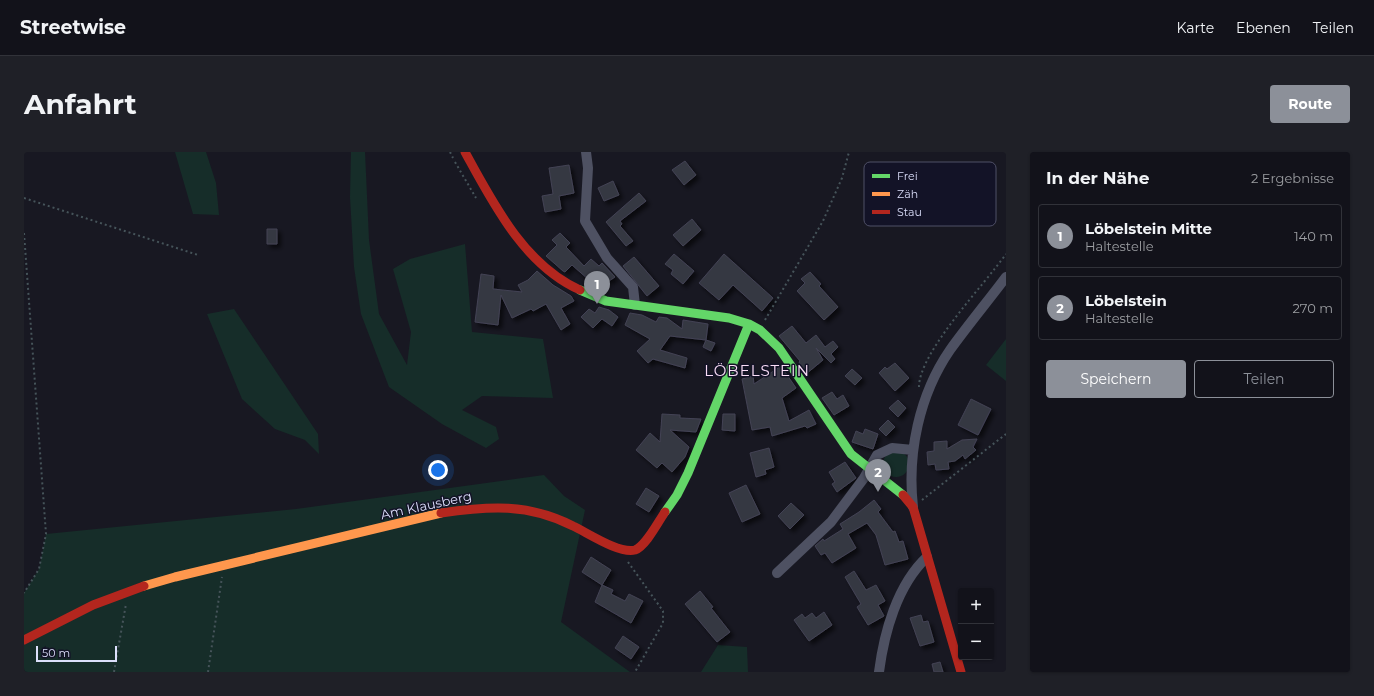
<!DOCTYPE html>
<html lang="de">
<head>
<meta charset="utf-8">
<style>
  :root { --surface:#12121a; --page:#1f2027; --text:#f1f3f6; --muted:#9c9ea2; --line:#313239; --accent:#8c9099 }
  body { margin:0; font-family:Montserrat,sans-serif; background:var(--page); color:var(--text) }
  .controls { position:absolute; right:12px; bottom:12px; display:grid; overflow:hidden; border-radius:4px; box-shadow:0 1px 3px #0004 }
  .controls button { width:36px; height:36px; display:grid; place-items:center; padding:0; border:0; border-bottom:1px solid var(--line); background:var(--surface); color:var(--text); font:20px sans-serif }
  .scale { position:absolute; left:12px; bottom:10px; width:81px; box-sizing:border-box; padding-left:4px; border:2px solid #dcdffb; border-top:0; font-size:11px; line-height:14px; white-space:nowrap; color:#dcdffb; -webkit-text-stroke:3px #131327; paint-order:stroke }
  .you { position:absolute; left:414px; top:318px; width:14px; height:14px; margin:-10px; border:3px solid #fff; border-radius:50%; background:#1a73e8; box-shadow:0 0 0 6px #1a73e833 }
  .badge { display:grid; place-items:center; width:26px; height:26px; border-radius:50%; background:var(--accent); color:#fff; font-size:13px; font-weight:700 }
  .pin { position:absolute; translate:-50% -33px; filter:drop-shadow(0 1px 2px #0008) }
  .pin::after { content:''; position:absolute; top:21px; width:14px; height:12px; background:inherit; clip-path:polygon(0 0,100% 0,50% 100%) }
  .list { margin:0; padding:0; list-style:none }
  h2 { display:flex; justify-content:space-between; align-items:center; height:52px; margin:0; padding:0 16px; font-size:17px }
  h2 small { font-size:13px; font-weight:400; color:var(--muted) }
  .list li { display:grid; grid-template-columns:26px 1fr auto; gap:12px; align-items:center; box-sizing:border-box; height:64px; margin:0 8px 8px; padding:0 8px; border:1px solid var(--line); border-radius:4px }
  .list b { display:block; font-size:15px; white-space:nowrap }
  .list p { margin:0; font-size:13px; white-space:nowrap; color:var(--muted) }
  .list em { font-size:13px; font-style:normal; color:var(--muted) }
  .actions { display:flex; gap:8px; padding:12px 16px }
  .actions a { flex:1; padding:9px 0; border:1px solid var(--accent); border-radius:4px; text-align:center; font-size:14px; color:var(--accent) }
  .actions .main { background:var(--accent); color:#fff }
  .map { position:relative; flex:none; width:982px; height:520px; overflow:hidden; border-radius:4px }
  header { display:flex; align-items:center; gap:24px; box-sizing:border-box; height:56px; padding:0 20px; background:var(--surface); border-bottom:1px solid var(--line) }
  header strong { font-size:19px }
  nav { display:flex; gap:22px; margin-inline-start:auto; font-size:14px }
  .intro { display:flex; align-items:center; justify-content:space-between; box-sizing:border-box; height:96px; padding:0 24px }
  h1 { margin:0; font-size:28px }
  .button { padding:10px 18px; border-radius:4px; background:var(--accent); color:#fff; font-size:14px; font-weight:700 }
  main { display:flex; gap:24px; padding:0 24px }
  aside { flex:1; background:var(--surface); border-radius:4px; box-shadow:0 1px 3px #0004 }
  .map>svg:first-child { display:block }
</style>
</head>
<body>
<header>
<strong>Streetwise</strong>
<nav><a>Karte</a><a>Ebenen</a><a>Teilen</a></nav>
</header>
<div class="intro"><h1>Anfahrt</h1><a class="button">Route</a></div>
<main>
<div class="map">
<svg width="982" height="520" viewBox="0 0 982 520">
  <defs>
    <filter id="shadow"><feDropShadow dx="3.5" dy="3.5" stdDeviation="2" flood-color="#0009"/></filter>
  </defs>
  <rect width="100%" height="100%" fill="#181822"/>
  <!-- green -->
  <path fill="#162d29" d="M151 0H182L192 31 195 63 169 62Z
    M327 0H341L345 88 355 162 383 213 387 180 369 117 386 107 441 92 448 180 519 187 529 246 458 244 438 258 472 275 475 287 462 296 418 272 365 235 337 162 330 115 326 45Z
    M210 157 294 282 295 302 281 288 251 277 218 247 183 162Z
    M982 187V229L962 213Z
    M859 312a13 13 0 1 1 26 0a13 13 0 1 1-26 0Z
    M520 323 540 344 561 358 537 470 606 520H0V441L15 417 22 382 272 357Z
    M694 493 723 495 724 520H677Z"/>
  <!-- building -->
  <path fill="#363743" stroke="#434354" filter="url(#shadow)" d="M661 9 672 23 660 33 648 18Z
    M545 13 550 41 535 44 537 57 521 60 518 44 529 42 525 16Z
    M589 29 595 43 580 49 574 36Z
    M615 41 622 49 596 69 598 72 596 74 609 89 602 94 582 70Z
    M668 67 677 78 659 94 649 83Z
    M243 77H253V92H243Z
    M536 81 546 91 542 95 560 114 567 107 575 114 578 111 591 125 585 129 582 126 577 132 568 125 565 128 548 113 541 120 539 119 522 104 533 93 528 88Z
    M650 102 670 119 659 132 647 122 649 118 641 112Z
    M700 102 749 146 738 159 709 133 695 148 675 131Z
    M610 105 635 134 623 144 599 114Z
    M513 119 529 133 547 144 550 149 537 156 546 172 537 178 522 152 509 159 507 157 488 166 477 143 474 173 451 170 457 122 470 124 469 137 498 140 494 133 504 128Z
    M786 120 797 132 795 134 814 155 800 168 773 139 781 131 777 127Z
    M575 155 585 158 594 165 588 174 578 167 569 176 557 165 565 157 571 161Z
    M606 161 618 163 632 170 635 165 643 166 658 177 659 168 684 172 682 188 646 184 636 198 663 206 661 216 629 207 624 211 613 199 626 187 601 173Z
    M768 174 782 191 792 183 801 195 809 189 814 195 807 202 811 207 807 211 792 196 799 208 782 222 775 210 776 209 755 184Z
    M682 188 691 191 687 199 679 195Z
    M871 211 885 226 871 239 855 221 861 215 863 217Z
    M757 214 772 236 758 246 765 269 785 258 792 272 783 276 781 274 748 284 746 275 728 278 718 227 729 224 730 232Z
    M828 217 838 226 831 233 821 224Z
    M808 240 813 247 819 243 825 254 810 263 798 246Z
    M947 247 967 257 954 283 934 273Z
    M874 248 882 256 874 265 865 256Z
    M638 262 656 263V266L677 267 672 280 646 278 665 295 661 305 648 320 638 311 633 316 612 298 626 281 636 290Z
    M699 262H711V279L698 278Z
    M864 268 871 275 862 284 855 277Z
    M841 277 854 282 849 297 828 290 832 279 839 282Z
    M953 287 949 295 952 298 941 307 939 303 931 309 924 310 925 317 912 318 911 312 904 313 903 300 910 299V290L923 289V297L938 288Z
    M745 296 750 315 741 318 742 322 732 325 726 301Z
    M821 310 832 326 813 340 808 332 811 330 805 320Z
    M722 333 736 362 718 370 705 341Z
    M622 336 635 344 625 360 612 352Z
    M850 348 857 357 854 360 869 380 871 379 875 390 879 389 884 407 861 413 852 383 843 371 824 382 832 396 808 411 801 401 797 403 791 394 799 387 800 389 819 377 816 372 835 360Z
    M767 351 780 363 766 377 754 364Z
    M567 405 587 418 578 433 558 420Z
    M830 419 842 438 852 433 861 449 854 453 860 464 844 473 833 455 837 452 821 425Z
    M578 433 589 438 587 442 601 449 605 442 619 449 607 471 571 450Z
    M676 439 689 455 687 456 706 480 693 490 661 452Z
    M800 460 808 473 785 489 770 468 778 462 781 466 788 461 792 466Z
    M897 463 899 470 904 469 910 490 896 494 886 466Z
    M599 484 615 495 607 507 591 496Z
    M916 510 919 520H910L908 512Z"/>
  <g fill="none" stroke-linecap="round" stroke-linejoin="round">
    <!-- path -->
    <path stroke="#46545a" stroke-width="2" stroke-dasharray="2 3" stroke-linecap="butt" d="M426 0 429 6
      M431 10 452 46
      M0 46 174 103
      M0 81 22 382 15 417 0 441
      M741 168 799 69 818 26 825 0
      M895 235C895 200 961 132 982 102
      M898 348 982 282
      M604 410 639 459V471L611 520
      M90 520 102 452
      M184 520 198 425"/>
    <!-- street -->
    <path stroke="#4e5162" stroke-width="10" d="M562 0 564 16 561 69 583 106 609 135 611 153
      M889 355C883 302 895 243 926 198 944 173 964 149 982 125
      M753 421 807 370 840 326 853 303 868 296 889 298
      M855 520C860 481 873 433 903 405"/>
    <!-- fast -->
    <path stroke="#63d668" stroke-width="9" d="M556 138 582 149 705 166 725 172 736 178 755 196 827 302 879 343
      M641 360 653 343 664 321 725 172"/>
    <!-- slow -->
    <path stroke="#ff974d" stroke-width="9" d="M120 434 151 425 417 361"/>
    <!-- jam -->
    <path stroke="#b3261e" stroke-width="9" d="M441 0C469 51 500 113 556 138
      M879 343 889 355 937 520
      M417 361C465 354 504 351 549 374 564 381 595 402 611 398 622 394 634 370 641 360
      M0 488 69 453 120 434"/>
  </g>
  <g text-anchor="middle" stroke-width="3" stroke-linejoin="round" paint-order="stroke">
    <!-- street labels -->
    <g font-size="13" fill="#dcdffb" stroke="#131327">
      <text transform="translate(402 353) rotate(-12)" y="5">Am Klausberg</text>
    </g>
    <!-- quarter labels -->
    <g font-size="15" letter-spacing="1" fill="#fbdef7" stroke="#131327">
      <text x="733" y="224">LÖBELSTEIN</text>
    </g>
  </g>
  <!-- legend -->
  <rect x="840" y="10" width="132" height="64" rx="6" fill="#131327" stroke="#4f5067" stroke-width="1"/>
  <rect x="848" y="22" width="18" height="4" fill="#63d668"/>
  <rect x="848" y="40" width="18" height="4" fill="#ff974d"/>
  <rect x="848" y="58" width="18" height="4" fill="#b3261e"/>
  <g font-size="11" fill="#dcdffb">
    <text x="873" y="28">Frei</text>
    <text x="873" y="46">Zäh</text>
    <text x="873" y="64">Stau</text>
  </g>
</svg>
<div class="controls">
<button>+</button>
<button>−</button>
</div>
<div class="scale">50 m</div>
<div class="you"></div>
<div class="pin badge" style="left:573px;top:152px">1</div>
<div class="pin badge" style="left:854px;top:340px">2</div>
</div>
<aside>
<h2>In der Nähe<small>2 Ergebnisse</small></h2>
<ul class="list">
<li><span class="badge">1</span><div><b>Löbelstein Mitte</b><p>Haltestelle</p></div><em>140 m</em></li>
<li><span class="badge">2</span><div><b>Löbelstein</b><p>Haltestelle</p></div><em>270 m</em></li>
</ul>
<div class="actions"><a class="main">Speichern</a><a>Teilen</a></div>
</aside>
</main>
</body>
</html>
